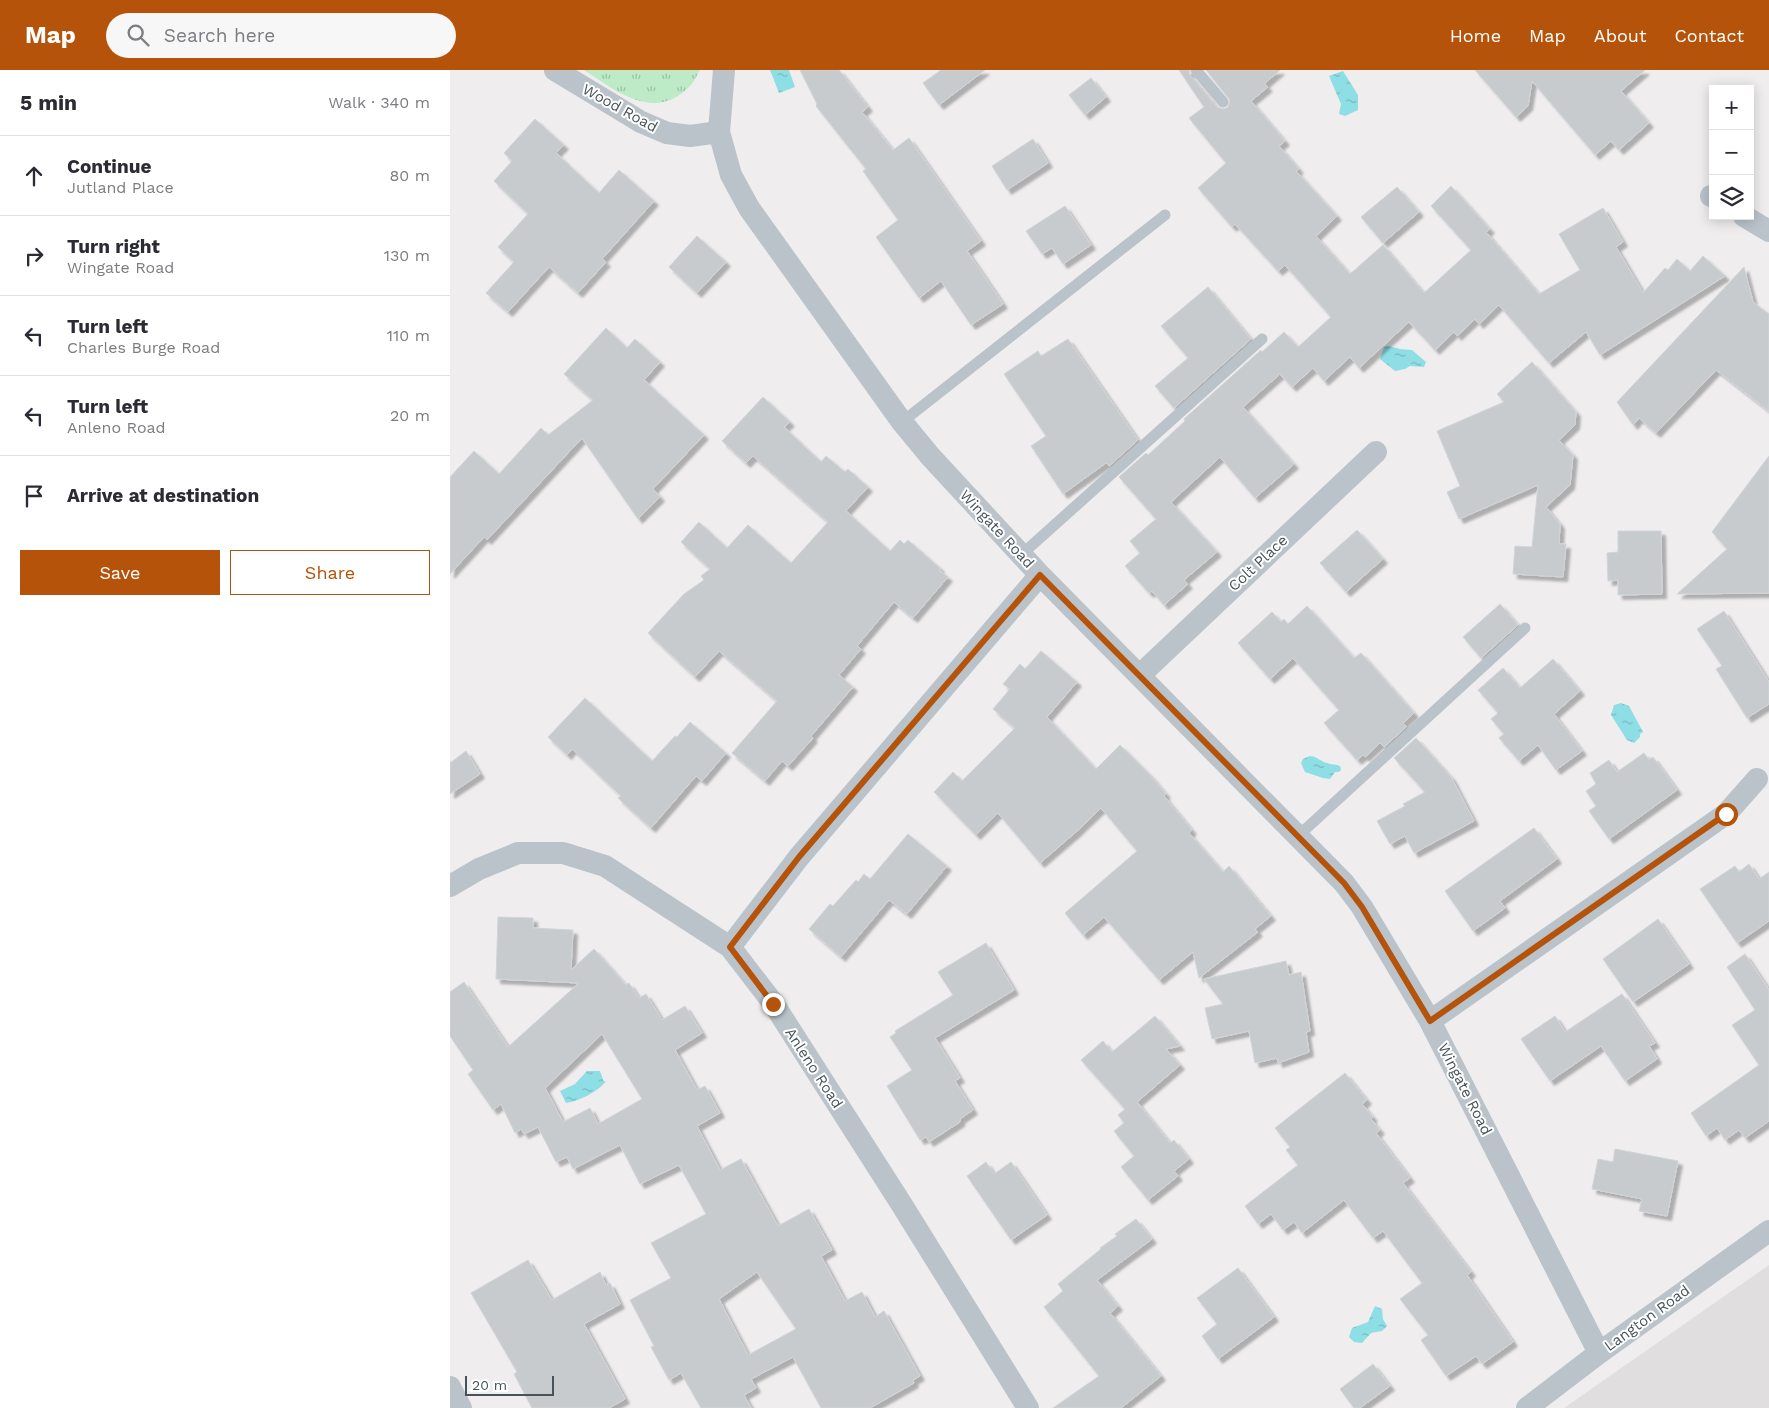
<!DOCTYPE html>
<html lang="en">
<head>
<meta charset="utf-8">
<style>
  :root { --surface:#fff; --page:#f7f7f7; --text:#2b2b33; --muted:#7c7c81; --line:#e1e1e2; --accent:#b45309 }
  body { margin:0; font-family:"Work Sans",sans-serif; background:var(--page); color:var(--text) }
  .controls { position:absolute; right:15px; top:15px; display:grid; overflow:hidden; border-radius:0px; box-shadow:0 2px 12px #0003 }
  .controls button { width:45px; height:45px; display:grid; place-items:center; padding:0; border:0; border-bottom:1px solid var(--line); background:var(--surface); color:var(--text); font:25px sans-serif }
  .scale { position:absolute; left:15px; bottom:12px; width:89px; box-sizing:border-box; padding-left:5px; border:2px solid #465359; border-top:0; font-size:14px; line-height:18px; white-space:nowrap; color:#465359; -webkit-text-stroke:4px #fff; paint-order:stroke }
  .stop { position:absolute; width:15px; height:15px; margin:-11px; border:4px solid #b45309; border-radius:50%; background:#fff }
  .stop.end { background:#b45309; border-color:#fff; box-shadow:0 1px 5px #0008 }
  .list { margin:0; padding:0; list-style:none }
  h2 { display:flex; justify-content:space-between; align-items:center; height:65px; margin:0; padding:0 20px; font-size:21px }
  h2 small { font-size:16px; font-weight:400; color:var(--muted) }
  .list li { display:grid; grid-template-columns:32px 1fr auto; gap:15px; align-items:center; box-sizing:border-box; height:80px; padding:0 20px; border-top:1px solid var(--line) }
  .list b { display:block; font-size:19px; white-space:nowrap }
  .list p { margin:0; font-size:16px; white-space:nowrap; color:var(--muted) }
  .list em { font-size:16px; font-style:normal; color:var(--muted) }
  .actions { display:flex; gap:10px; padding:15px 20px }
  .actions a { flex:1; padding:11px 0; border:1px solid var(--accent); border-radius:0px; text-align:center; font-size:18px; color:var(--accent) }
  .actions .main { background:var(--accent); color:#fff }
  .icon { flex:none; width:28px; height:28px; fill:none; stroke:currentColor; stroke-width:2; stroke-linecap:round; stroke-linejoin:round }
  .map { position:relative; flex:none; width:1319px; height:1338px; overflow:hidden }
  header { display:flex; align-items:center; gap:30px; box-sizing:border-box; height:70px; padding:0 25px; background:var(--accent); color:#fff }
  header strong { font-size:24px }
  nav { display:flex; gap:28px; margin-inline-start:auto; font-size:18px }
  .search { width:350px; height:45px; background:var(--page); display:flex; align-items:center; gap:12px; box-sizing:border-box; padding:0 18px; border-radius:28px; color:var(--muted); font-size:19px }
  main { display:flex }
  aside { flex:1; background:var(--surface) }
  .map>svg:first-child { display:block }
</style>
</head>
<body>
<header>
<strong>Map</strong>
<div class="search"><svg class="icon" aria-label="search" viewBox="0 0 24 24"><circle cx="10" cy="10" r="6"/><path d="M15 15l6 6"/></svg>Search here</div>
<nav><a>Home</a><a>Map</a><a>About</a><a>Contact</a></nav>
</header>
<main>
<aside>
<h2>5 min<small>Walk · 340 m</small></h2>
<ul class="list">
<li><svg class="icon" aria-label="ahead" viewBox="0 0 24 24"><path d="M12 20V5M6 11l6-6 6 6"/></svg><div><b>Continue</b><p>Jutland Place</p></div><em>80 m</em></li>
<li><svg class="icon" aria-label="right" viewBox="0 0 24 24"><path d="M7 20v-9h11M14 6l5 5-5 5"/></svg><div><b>Turn right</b><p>Wingate Road</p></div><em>130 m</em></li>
<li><svg class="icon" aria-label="left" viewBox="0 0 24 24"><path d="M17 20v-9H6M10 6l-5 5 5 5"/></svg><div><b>Turn left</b><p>Charles Burge Road</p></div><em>110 m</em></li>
<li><svg class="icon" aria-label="left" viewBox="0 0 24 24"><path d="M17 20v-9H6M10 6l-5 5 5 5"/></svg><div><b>Turn left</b><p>Anleno Road</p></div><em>20 m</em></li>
<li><svg class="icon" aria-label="arrive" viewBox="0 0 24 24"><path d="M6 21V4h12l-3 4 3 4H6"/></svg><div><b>Arrive at destination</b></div></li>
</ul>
<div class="actions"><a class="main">Save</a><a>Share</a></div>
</aside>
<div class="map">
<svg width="1319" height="1338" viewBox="0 0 1319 1338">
  <defs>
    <pattern id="grass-tufts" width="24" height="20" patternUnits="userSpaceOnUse" patternTransform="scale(1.25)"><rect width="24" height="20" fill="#bdebc8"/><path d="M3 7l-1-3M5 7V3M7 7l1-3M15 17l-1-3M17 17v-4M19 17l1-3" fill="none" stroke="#9bc1a5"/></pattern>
    <pattern id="water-ripples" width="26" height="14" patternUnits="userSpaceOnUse" patternTransform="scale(1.25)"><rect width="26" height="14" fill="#8ddfe5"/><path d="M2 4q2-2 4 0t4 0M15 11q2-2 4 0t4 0" fill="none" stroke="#75b7bd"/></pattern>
    <filter id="shadow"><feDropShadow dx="4.5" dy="4.5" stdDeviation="1" flood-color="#0004"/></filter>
  </defs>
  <rect width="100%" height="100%" fill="#efeded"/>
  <!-- education -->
  <path fill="#e0dede" d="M1319 1195V1338H1114L1243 1248Z"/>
  <!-- grass -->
  <path fill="url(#grass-tufts)" d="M134 0H250C247 5 244 12 240 16 205 53 166 21 134 0Z"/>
  <!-- water -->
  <path fill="url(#water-ripples)" d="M320 0H339L345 17 329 23Z
    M893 1 908 25V40L895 46 889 44 891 34 879 6Z
    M939 276 950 279 962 280 976 292 974 297 960 296 955 299 945 301 930 289 934 277Z
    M1171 633 1179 636 1193 662 1190 664V667L1184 673 1177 670 1161 645 1164 635Z
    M860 686C866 686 870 691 877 693 882 695 886 694 890 696L891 700 889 702H885L880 709 873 708 855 702 851 693 853 689Z
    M137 1001H150L154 1012 156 1011C148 1022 129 1031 116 1033L110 1021 125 1014Z
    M925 1236 932 1239 933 1249 937 1256 932 1261 921 1263 912 1273 904 1272 899 1267 902 1258 918 1252Z"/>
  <!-- building -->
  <path fill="#c7cbce" stroke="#d1d4d8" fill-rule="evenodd" filter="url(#shadow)" d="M350 0H389L418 37 412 42 443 80 459 68 531 171 517 181 553 234 521 255 491 211 469 228 426 167 448 150 413 101 416 99 366 36 367 34Z
    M491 0H535L489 35 473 13Z
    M729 0H739L740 5 767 37 774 39 778 37 780 30 756 0H830L814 14 818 17 801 31 835 71 829 76 849 99 846 101 887 146 866 166 900 204 933 175 974 223 1021 180 981 136 1001 116 1040 159 1036 162 1089 224 1130 200 1109 164 1153 138 1173 172 1166 177 1193 223 1215 198 1218 200 1227 189 1240 201 1253 186 1275 206 1150 285 1136 262 1099 293 1049 235 1029 254 1025 249 1007 266 1004 262 985 280 959 252 909 298 900 287 874 311 863 298 842 317 830 304 793 337 844 394 805 428 770 387 721 432 767 482 734 510 738 514 714 535 702 521 699 523 675 496 690 483 680 471 706 449 669 407 696 383 698 385 735 351 734 349 811 280 812 282 834 262 848 277 881 247 835 195 828 201 785 154 782 157 748 118 776 93 739 48 754 37Z
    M1025 0H1195L1171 21 1199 53 1169 80 1161 71 1145 85 1082 11 1078 36 1066 47Z
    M641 8 656 27 635 45 619 25Z
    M85 49 114 75 106 83 149 123 169 100 204 131 152 189 156 192 128 223 99 197 58 242 36 223 64 192 48 177 78 144 44 111 62 91 54 83Z
    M583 69 598 93 557 120 542 96Z
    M947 117 969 142 933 173 911 147Z
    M615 136 641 175 613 194 602 178 592 184 576 161Z
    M247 166 276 192 247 223 219 197Z
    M1294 197 1303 232 1319 244V341L1266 300 1206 363 1189 348 1183 355 1167 332Z
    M758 217 801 269 724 338 705 316 738 288 711 256Z
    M156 258 177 278 185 269 210 292 194 310 254 365 203 419 210 427 188 449 132 368 37 470 34 467 0 504V407L24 381 49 404 91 358 98 365 143 330 114 304Z
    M618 269 688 370 659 396 656 393 613 424 581 376 596 366 554 304 588 281 591 286Z
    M1082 292 1126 342 1125 355 1109 370 1123 385 1120 415 1096 437 1110 454 1109 474H1116L1113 507 1063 504 1065 476 1082 477 1088 415 1009 449 997 422 1010 416 987 361 1054 332 1047 324Z
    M313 327 340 352 334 357 371 392 376 386 395 402 398 399 418 417 396 441 440 481 450 470 454 474 458 470 490 498 489 500 498 507 463 548 444 532 407 576 411 579 389 605 403 617 361 666 363 668 338 696 332 691 315 711 282 683 327 631 269 581 245 607 198 563 234 524 254 510 251 506 260 499 231 472 249 452 277 478 298 455 341 493 378 452 303 386 296 393 272 371Z
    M1319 386V523L1227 524 1277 479 1262 462Z
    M907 460 933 489 896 522 870 493Z
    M1168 461H1211L1212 524 1168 525V510L1158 511 1157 483 1168 482Z
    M1050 534 1068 555 1031 588 1013 567Z
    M857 536 904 588 911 583 964 643 953 653 956 657 934 677 930 673 915 687 913 685 907 690 874 653 889 640 843 588 820 609 788 573 822 542 831 552 834 549 838 554Z
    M1274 541 1319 612V634L1297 648 1266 599 1272 596 1247 559Z
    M591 581 627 612 597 647 646 699 670 675 701 706 716 724 714 726 742 760 739 763 773 802 779 796 821 846 805 859 808 862 749 908 743 882 709 910 654 847 633 865 615 843 687 781 651 738 626 762 590 793 548 743 526 765 484 722 503 702 512 711 565 658 543 639 560 619 553 614 570 594 575 599Z
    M1103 589 1130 621 1104 644 1132 681 1106 700 1088 675 1069 691 1049 668 1054 664 1041 649 1048 643 1028 620 1053 598 1070 618Z
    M135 628 202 691 225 666 227 667 240 652 276 683 252 711 246 706 201 758 168 728 171 726 122 679 117 685 98 667Z
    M966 668 1001 707 1024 751 964 783 955 766 940 774 927 751 955 736 953 734 975 722 944 688Z
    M16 681 30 704 0 724V693Z
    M1194 683 1199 690 1203 687 1227 720 1159 769 1139 741 1146 736 1136 721 1146 714 1140 703 1159 690 1167 702Z
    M1084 758 1107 789 1050 831 1055 838 1023 861 995 821Z
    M458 764 497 796 457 844 439 830 391 887 359 859 380 834 383 836 406 810 408 812 414 804 420 809Z
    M1299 794 1309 809 1319 802V851L1287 873 1250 819 1285 796 1289 802Z
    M48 847 83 848V858L123 860 121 900 144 879 176 915 179 913 189 928 196 924 212 950 235 936 252 963 225 980 247 1020 255 1016 270 1043 247 1056 270 1100 291 1089 328 1156 359 1139 382 1180 371 1186 395 1231 412 1222 425 1247 434 1241 470 1306 463 1310 464 1313 420 1338H371L343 1287 301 1309 306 1318 294 1325 301 1338H251L231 1303 219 1310 201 1277 204 1276 180 1230 221 1208 201 1173 256 1144 229 1095 190 1114 170 1075 123 1099 117 1087 106 1092 88 1057 74 1064 71 1059 65 1063 51 1034 43 1040 18 1004 23 1000 0 966V922L14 912 58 977 129 913 46 909ZM152 964 192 1029 148 1054 140 1038 113 1052 95 1018ZM307 1202 346 1259 298 1285 269 1229Z
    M1208 849 1239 894 1183 932 1153 889Z
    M536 873 564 920 485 968 510 1008 505 1011 523 1040 510 1049V1052L479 1072 476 1067 470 1070 437 1016 462 1000 440 967 446 963 445 961 503 925 488 902Z
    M1295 884 1319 920V1051L1295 1068 1289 1060 1275 1070 1267 1058 1256 1066 1241 1043 1309 995 1282 955 1305 940 1277 897Z
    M836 891 839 905 851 902 860 961 856 962 859 982 828 993 827 988 805 993 799 961 762 969 755 938 773 934 754 909Z
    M1172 924 1205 973 1199 976 1207 989 1175 1011 1151 976 1100 1011 1071 969 1105 946 1115 962Z
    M705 946 730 976 716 979 730 995 687 1032 720 1073 724 1070 739 1089 724 1101 728 1106 698 1130 671 1097 684 1086 664 1061 674 1053 668 1045 675 1039 631 990 653 971 662 982Z
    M895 1003 917 1030 912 1034 923 1047 921 1049 930 1060 926 1063 960 1108 953 1113 1021 1202 1017 1205 1063 1272 1032 1294 1026 1286 996 1306 971 1270 978 1265 950 1229 972 1213 933 1161 923 1168 894 1130 852 1163 844 1152 833 1160 821 1144 808 1154 795 1136 848 1095 836 1080 840 1077 825 1058Z
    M1165 1079 1228 1091 1217 1146 1189 1141 1192 1129 1142 1119 1148 1089 1163 1092Z
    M536 1092 544 1104 561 1092 597 1145 561 1170 517 1106Z
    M686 1149 702 1169 647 1210 668 1236 660 1243 711 1306 671 1338H603L649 1306 594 1237 613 1221 608 1214 651 1179 650 1178 667 1166 665 1164Z
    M78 1190 102 1230 150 1202 156 1215 160 1213 170 1234 134 1254 175 1329 159 1338H82L64 1304 67 1302 21 1223Z
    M788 1198 824 1247 768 1289 752 1266 767 1254 747 1228Z
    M923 1294 940 1316 910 1338H904L890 1319Z"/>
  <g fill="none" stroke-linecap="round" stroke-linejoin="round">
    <!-- service -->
    <path stroke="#b9c3c9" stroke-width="11" d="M746 0 773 32
      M452 352 715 145
      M571 485 812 269
      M848 766 1075 558"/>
    <!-- minor -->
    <path stroke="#b9c3c9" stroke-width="22" d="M105 0 191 52 217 63 240 66 269 62
      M274 0 269 62 281 105 299 138 452 352 480 386 590 505 894 813 912 837 980 951 1149 1283
      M1261 126 1263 127
      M1294 146 1319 161
      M690 605 926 382
      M0 816 29 799 68 783H113L155 796 280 877 323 933 452 1135 578 1338
      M280 877 349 787 590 505
      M980 951 1276 744 1307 709
      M0 1317 11 1338
      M1077 1338 1149 1283 1319 1161"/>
  </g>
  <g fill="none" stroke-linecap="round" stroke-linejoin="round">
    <!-- route -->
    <path stroke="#b45309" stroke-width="6" d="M323 934 280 877 349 787 590 505 894 813 912 837 980 951 1276 744"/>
  </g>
  <g text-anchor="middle" stroke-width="4" stroke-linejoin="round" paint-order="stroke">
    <!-- street labels -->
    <g font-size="15" fill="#465359" stroke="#fff">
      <text transform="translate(170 38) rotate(29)" y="5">Wood Road</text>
      <text transform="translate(547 459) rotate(47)" y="5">Wingate Road</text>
      <text transform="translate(808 493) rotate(-43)" y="5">Colt Place</text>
      <text transform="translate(364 998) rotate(57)" y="5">Anleno Road</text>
      <text transform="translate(1015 1019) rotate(63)" y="5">Wingate Road</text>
      <text transform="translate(1197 1248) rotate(-36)" y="5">Langton Road</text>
    </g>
  </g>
</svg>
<div class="controls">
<button>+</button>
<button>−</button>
<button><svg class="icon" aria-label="layers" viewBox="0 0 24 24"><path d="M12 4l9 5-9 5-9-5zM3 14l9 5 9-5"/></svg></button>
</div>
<div class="scale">20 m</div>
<div class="stop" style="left:1276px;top:744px"></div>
<div class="stop end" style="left:323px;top:934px"></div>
</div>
</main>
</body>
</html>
